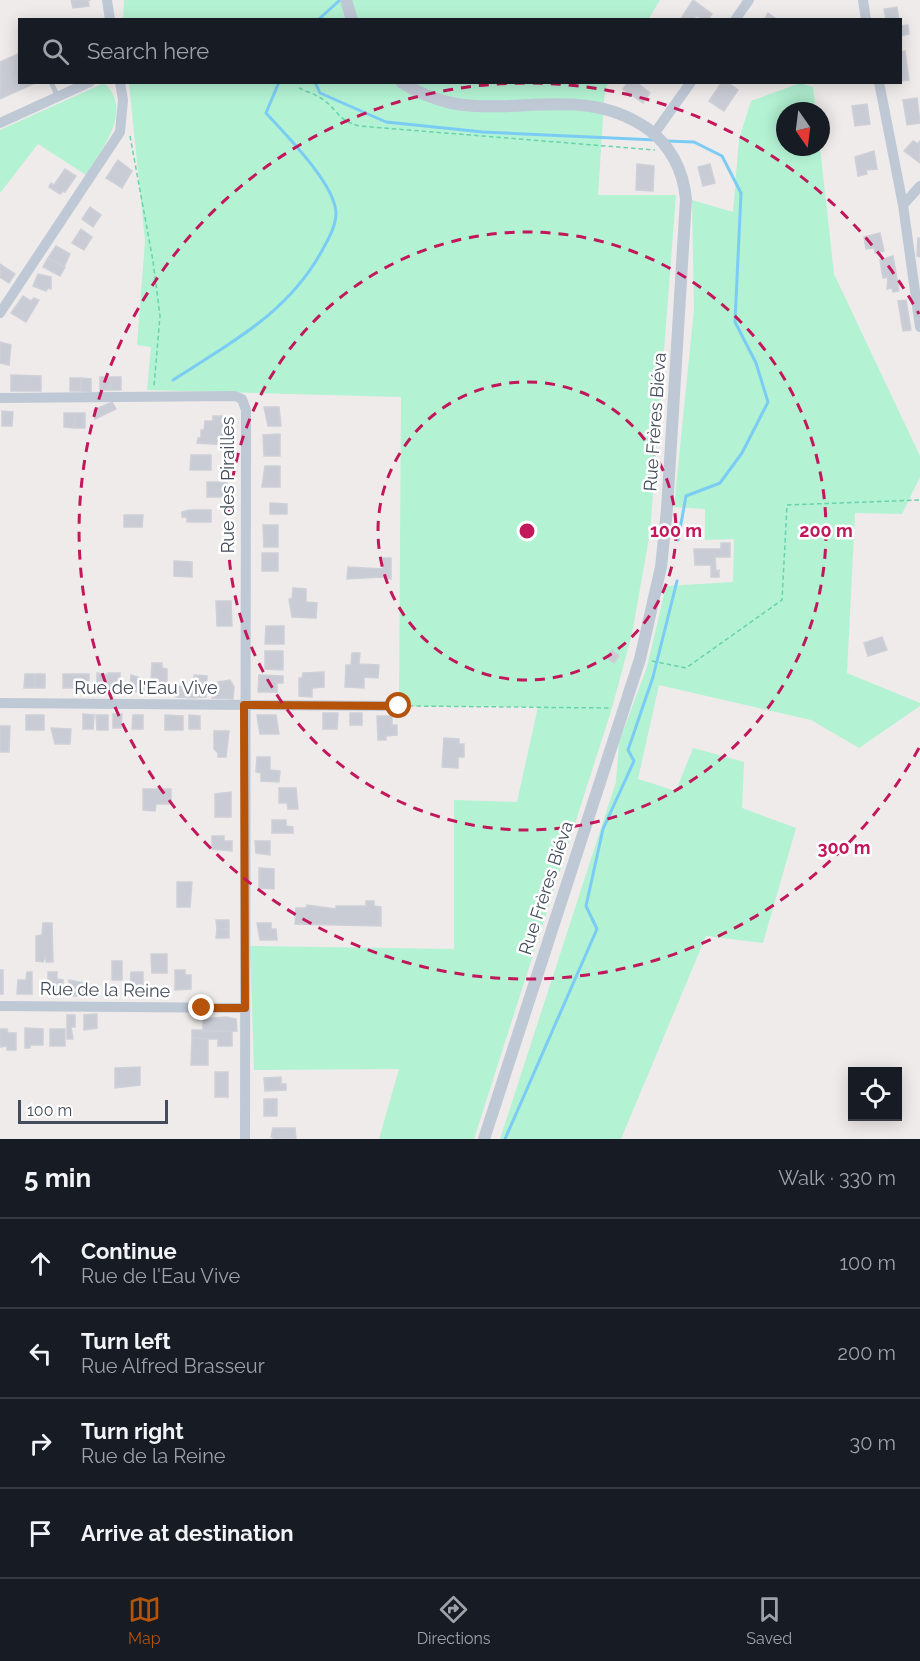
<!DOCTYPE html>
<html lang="en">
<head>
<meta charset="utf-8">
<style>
  :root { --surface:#171b24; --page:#242831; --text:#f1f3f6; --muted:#9ea1a6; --line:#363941; --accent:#b45309 }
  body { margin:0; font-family:Raleway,sans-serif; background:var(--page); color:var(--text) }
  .controls { position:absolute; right:18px; bottom:18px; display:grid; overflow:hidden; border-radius:0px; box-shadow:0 3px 15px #0003 }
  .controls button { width:54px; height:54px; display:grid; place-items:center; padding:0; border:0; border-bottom:2px solid var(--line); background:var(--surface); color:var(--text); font:30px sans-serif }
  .compass { position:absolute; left:776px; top:102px; width:54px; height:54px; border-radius:50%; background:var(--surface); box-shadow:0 3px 15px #0003; rotate:166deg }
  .scale { position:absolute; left:18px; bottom:15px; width:150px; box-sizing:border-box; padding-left:6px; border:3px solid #424c5a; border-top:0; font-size:16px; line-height:21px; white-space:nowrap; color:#424c5a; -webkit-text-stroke:4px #fff; paint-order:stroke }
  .stop { position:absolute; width:18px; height:18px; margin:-14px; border:4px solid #b45309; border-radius:50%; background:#fff }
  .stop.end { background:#b45309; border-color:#fff; box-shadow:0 2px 6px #0008 }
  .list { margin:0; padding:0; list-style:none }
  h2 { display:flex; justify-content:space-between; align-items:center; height:78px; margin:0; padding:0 24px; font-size:26px }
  h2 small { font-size:20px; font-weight:400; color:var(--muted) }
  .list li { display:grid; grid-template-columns:39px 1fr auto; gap:18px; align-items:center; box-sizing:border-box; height:90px; padding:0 24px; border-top:2px solid var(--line) }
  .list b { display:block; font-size:22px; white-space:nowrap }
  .list p { margin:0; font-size:20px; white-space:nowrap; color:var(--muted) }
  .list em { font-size:20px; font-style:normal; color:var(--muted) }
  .icon { flex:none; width:33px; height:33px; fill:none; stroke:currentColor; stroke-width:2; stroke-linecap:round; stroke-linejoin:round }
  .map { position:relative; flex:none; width:920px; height:1139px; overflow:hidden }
  .search { position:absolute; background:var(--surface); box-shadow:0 3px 15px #0003; left:18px; right:18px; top:18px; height:66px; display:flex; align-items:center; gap:15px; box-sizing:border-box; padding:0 21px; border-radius:0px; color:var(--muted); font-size:22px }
  .sheet { height:438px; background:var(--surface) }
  nav { display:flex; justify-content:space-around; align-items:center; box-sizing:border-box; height:84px; border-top:2px solid var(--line); background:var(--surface); font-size:16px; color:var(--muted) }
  nav a { display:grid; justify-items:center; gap:3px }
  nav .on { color:var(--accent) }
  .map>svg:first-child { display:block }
</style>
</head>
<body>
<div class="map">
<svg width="920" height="1139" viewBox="0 0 920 1139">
  <rect width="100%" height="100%" fill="#efebeb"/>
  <!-- green -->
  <path fill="#b3f2d3" d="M124 0H660L648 20H123Z
    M129 83H609L605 89 598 195H676L650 532 632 634 612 708 474 1139H379L399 1069 254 1070 250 946 454 949V800L517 802 538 707 399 706 401 397 147 390 151 347 137 345 145 241Z
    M800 83 813 87 816 111H785V147H820L834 274 920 456V477L902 514 855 513 847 673 920 703V706L859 748 811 720 659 685 638 779 676 791 693 748 744 762 742 808 796 828 763 943 706 936 621 1139H500L616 782 619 742 647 667 666 586 733 582 734 539 705 540V509L674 507 694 309 692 200 733 212 739 139 751 101Z
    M102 84 106 85C133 111 101 151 86 175L38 144 0 193V130Z"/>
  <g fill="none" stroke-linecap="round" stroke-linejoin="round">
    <!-- stream -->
    <path stroke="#7bccf4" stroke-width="3" d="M318 20 340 0
      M315 82 320 93 386 122 483 132 656 140
      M666 141 694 142 722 156 741 193 735 322 756 363 768 402 742 453 720 483 686 496 678 540
      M173 380C232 342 290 312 324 247 330 236 336 225 336 213 335 184 286 135 266 113L279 82
      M505 1139 597 929 586 906 603 829 634 761 628 750 653 677 677 581"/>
  </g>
  <!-- building -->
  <path fill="#c9ccd4" stroke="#ced0d8" stroke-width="1.5" d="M71 0H91H88L89 6 73 8Z
    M693 0 712 14 708 20 696 16 693 20H686L682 17Z
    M897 7 899 20H886L884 9Z
    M768 13 775 18 774 20H764Z
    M908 25 909 34 900 36V26Z
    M905 51 909 80 900 81V52Z
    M20 53V82H37L0 99V62Z
    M628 82H636L650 93 643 103 623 89Z
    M722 82H727L738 90 724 111 709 101Z
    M917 98 920 123 907 125 903 100Z
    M867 104 870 124 855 126 852 106Z
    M913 141 918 144 920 141V163L904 151Z
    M874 151 877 169 866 170 867 174 858 176 855 157Z
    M118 160 132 171 122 188 106 178Z
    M637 164 654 166 653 191 636 190Z
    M710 164 715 183 703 186 698 167Z
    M65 169 76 176 65 192 63 191 60 194 49 187 51 183 54 185Z
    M90 207 101 215 93 227 82 219Z
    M81 229 92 237 84 250 72 243Z
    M880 233 884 251 875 253 874 248 866 249 864 237Z
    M918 238H920V257L917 256Z
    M56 246 70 254 64 267 48 258Z
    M893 256 899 291 893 292 892 288 887 289 888 277 883 278 880 260Z
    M48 258 65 267 60 276 43 267Z
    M0 264 15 274 9 283 0 277Z
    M38 274 51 277V289L48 288 46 291 33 286Z
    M23 296 31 301 34 298 39 300 26 322 11 313Z
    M906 300 911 330 903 331 898 301Z
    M0 342 11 345 9 365 0 363Z
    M11 375 41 376V391H11Z
    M100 377H111L110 390H100Z
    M111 377H121V390H110Z
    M70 378H81V391H70Z
    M81 378 91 379V392L81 391Z
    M112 402 116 409 95 419 94 410Z
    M264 407H279L281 426H268Z
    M2 411 13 412 12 426H2Z
    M64 413H75L74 428 64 427Z
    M75 413H85V428H74Z
    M213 416H222L223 430H227V445L197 443 198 438H201V430H204L205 421H213Z
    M280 434V456H264L263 435Z
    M191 455H211V470H190Z
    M265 466H280V487H262Z
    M207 482H227V497H207Z
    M270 503 287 504V514H270Z
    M189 510H211V522H187V517H182V512Z
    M124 515H143L142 527H124Z
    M263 525H278V547H264Z
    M721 543H730V557H715L716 571 719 570V577H711V565H695L694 549H721Z
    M262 553H278V571H262Z
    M383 558H391V579L381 577 347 579 348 567 383 569Z
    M174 561 192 562V577L174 576Z
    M293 588 306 589V602L317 603 316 618 292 617 289 599H292Z
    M216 601H231L232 626H217Z
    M266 626H284V644H265Z
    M882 637 887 650 868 656 864 643Z
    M612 650 619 656 614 663 607 658Z
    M265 651H283V670L265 669Z
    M352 653H360L359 664 379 665 378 678 364 677V688L345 687 346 665H351Z
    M152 663H162V668L167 669V683L151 681Z
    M324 672V687L312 688V697L299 696V678H302L303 673Z
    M97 673 108 675V688H97Z
    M108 673H120V687L108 690Z
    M25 674H35V688H24Z
    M35 674H45V688H35Z
    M63 674H74L73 688H63Z
    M74 674H89V688H73Z
    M131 675 144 679V691L130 692Z
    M194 675 207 676 206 697 193 698Z
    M259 675 283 676V683H277V692H258Z
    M230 680 234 687 233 699 212 698V687H218V682Z
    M177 686 193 687V698L176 697Z
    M323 713H338L337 729H323Z
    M350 713H362V725H350Z
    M83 714 94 715 93 729H83Z
    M113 714H122L121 728H113Z
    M26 715H44V730H26Z
    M96 715H108V730H97Z
    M133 715H143V729H132Z
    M165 715 183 716V730H165Z
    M189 715 200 716V729H189Z
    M257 715H276L279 734H260Z
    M377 716H392V725H397V735L386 736V740H378Z
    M0 726H10L9 752H0Z
    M51 728 71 729 70 744H55Z
    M214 731H229L226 757H218V753L214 749Z
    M444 738 459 739V744H464V757H458V768L442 767Z
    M257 757H270V770L280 771 279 782 261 781V773L256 772Z
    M279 788H296L298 809H288L287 803H279Z
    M143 789H171V804H156L155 811 143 810Z
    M231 792V817H215V794Z
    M272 820H286V826L293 827V833H272Z
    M212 836H224V841H232V851L212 849Z
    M255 841H270V855L256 853Z
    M259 868 274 869V889L259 888Z
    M177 882H192L190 907H177Z
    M366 901H374V906L381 907V926L295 924 296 908H306L307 905 336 909V906H366Z
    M216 920H229V929H217Z
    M43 923H52L53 962H46V956L43 962 36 961V936L42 935Z
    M257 923H271V929H276L277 940H260Z
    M217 929H229V938H216Z
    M151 954H167V973H152Z
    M112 961H122V980H112Z
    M0 970H3V994H0Z
    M175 970H185V975H191V989L175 990Z
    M27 972H32V994H17L18 980H26Z
    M48 972H57V979L63 980V994H48Z
    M131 972H143V991H130Z
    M69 980 90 984V996H69Z
    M97 1014V1028L84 1030V1015Z
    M67 1015H75V1027H71L73 1039H67Z
    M226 1017 236 1019 237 1031 203 1032V1019Z
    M25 1028 43 1029V1045H30V1048H25Z
    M0 1029H7L8 1033H16V1050H7V1046L0 1047Z
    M50 1029H65V1046H50Z
    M192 1030 232 1031V1046H218V1039L192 1038Z
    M192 1038 208 1039V1065H191Z
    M140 1067V1085L115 1088V1068Z
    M215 1072H228V1097H215Z
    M281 1077V1084H286V1090L265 1091 264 1078Z
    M264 1099H277V1116H264Z
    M273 1128H295L296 1139H275L271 1137Z"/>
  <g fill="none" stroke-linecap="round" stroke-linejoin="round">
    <!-- path -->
    <path stroke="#68d3ac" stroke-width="1.5" stroke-dasharray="4.5 3" stroke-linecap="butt" d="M299 88C307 92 318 95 325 101 340 113 338 120 359 126L655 150
      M130 136 153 261 160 316 154 386
      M652 661 686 668 782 600 787 505 920 500
      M409 706 611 708"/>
    <!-- service -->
    <path stroke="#bfc8d5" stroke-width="5" d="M51 82 58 97"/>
    <!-- minor -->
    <path stroke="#bfc8d5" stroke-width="10" d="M107 0 110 20
      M863 0 866 20
      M735 20 749 0
      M879 82 903 205 920 186
      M0 123 90 82
      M654 134 691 82
      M903 205 920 327
      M0 313 120 132 123 100 120 82
      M0 398 235 396 242 399 246 410 245 1139
      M0 703 399 706
      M0 1006 245 1008"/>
    <!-- tertiary -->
    <path stroke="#bfc8d5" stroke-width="12" d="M346 0 352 20
      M401 82C418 93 436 100 456 104 523 114 587 86 648 129 672 147 683 170 686 199L667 509 661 567 640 659 484 1139"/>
  </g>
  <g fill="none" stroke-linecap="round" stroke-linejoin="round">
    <!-- route -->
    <path stroke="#b45309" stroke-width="8" d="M202 1008H245L244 705 399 706"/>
  </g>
  <!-- distance rings -->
  <g fill="none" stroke="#c2185b" stroke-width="3" stroke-dasharray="10 8">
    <circle cx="527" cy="531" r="149"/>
    <circle cx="527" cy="531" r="299"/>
    <path d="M919 748A448 448 0 1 1 919 314"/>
  </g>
  <g text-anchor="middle" stroke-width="5" stroke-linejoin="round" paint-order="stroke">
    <!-- street labels -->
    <g font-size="18" fill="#424c5a" stroke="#fff">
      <text transform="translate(655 422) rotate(-86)" y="6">Rue Frères Biéva</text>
      <text transform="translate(228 485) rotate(-90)" y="6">Rue des Pirailles</text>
      <text x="146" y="694">Rue de l'Eau Vive</text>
      <text transform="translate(546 888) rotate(-72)" y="6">Rue Frères Biéva</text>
      <text transform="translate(105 990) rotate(1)" y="6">Rue de la Reine</text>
    </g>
  </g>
  <circle cx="527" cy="531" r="9" fill="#c2185b" stroke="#fff" stroke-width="3"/>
  <g font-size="18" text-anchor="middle" font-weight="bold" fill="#c2185b" stroke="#fff" stroke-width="5" stroke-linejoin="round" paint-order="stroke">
    <text x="676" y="537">100 m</text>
    <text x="826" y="537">200 m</text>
    <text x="844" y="854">300 m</text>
  </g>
</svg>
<div class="controls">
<button><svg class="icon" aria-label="locate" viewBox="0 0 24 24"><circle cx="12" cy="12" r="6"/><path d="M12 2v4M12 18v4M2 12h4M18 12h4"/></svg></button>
</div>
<svg class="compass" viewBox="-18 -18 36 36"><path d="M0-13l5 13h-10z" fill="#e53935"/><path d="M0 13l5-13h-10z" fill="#9ea1a6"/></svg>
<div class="scale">100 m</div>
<div class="stop" style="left:399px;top:706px"></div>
<div class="stop end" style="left:202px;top:1008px"></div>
<div class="search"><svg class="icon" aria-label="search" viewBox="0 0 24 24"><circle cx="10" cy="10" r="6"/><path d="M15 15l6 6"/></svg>Search here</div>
</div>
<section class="sheet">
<h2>5 min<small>Walk · 330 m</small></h2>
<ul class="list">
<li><svg class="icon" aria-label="ahead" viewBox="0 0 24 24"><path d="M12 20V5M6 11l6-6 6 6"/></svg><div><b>Continue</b><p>Rue de l'Eau Vive</p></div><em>100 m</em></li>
<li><svg class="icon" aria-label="left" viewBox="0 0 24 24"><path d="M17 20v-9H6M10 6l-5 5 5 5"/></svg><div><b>Turn left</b><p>Rue Alfred Brasseur</p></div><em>200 m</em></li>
<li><svg class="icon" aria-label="right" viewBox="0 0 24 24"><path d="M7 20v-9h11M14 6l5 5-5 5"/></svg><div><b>Turn right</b><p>Rue de la Reine</p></div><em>30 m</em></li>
<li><svg class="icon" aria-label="arrive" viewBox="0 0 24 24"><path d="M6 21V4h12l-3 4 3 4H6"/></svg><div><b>Arrive at destination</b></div></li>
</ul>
</section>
<nav>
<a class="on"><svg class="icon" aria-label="map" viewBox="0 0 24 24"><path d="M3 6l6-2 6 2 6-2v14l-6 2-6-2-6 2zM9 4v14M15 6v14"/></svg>Map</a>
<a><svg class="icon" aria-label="directions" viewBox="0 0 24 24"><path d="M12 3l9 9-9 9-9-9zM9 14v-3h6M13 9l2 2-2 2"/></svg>Directions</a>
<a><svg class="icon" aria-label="saved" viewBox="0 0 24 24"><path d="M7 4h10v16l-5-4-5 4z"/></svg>Saved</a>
</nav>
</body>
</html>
